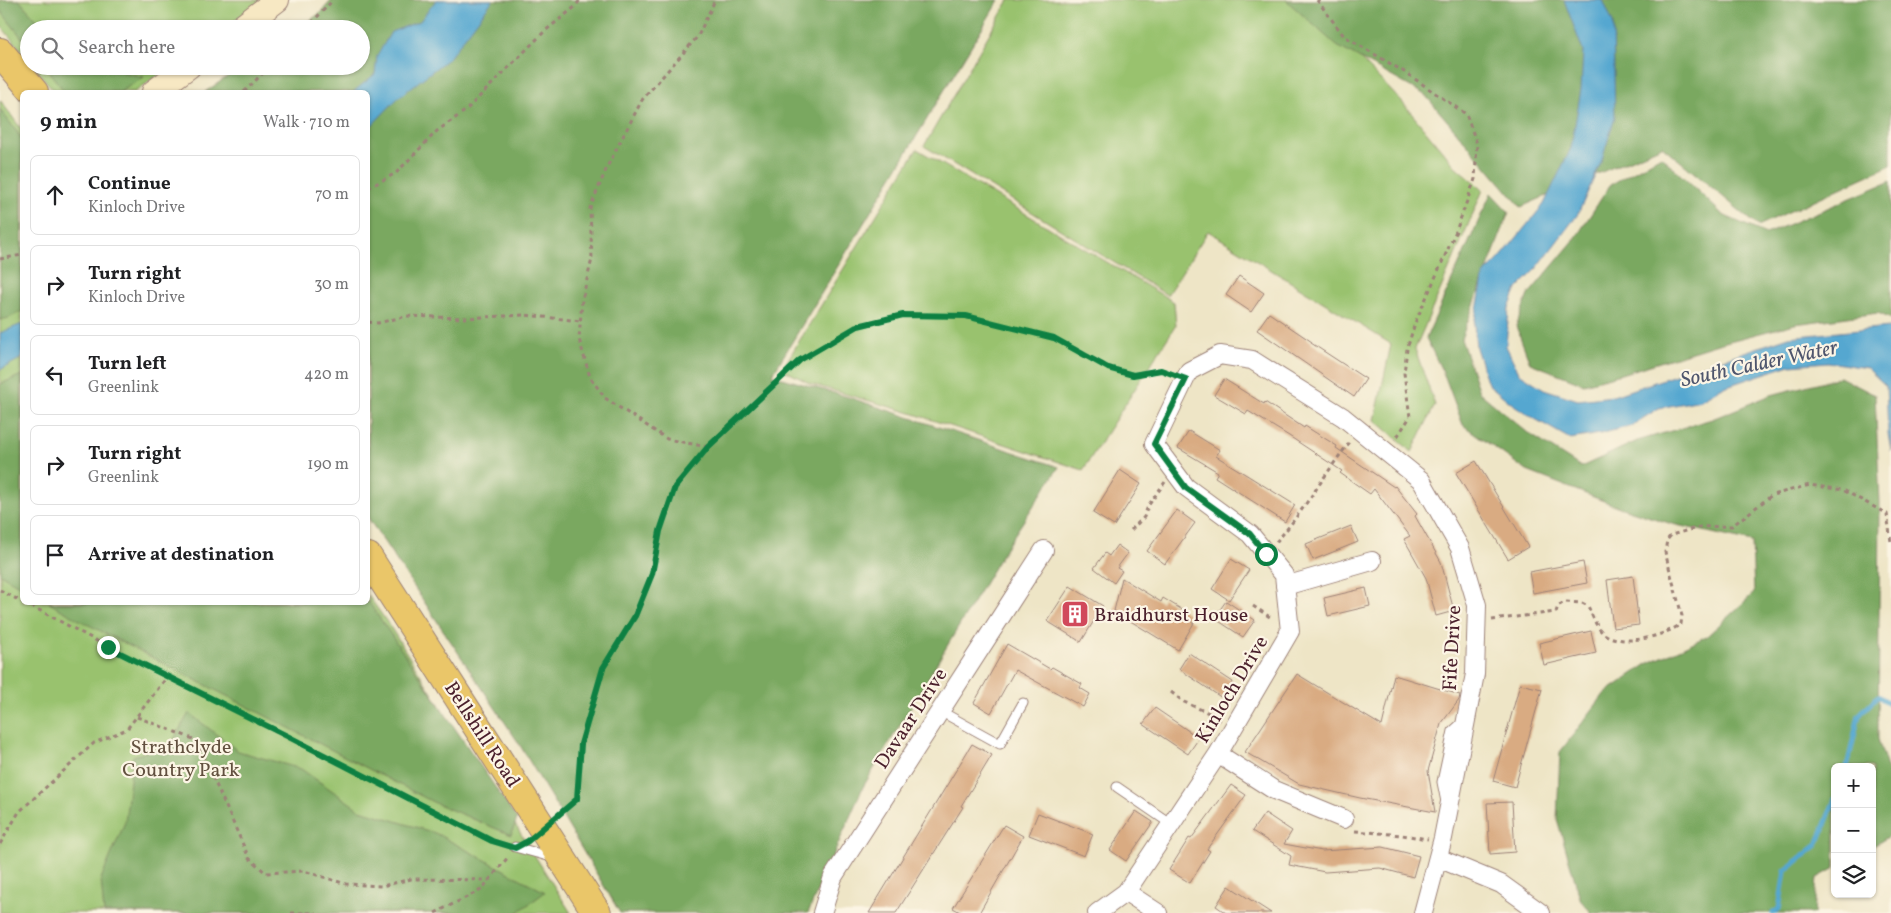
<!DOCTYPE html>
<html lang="en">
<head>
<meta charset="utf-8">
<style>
  :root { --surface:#fff; --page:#f6f6f6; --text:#202124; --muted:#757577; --line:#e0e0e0 }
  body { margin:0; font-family:Vollkorn,serif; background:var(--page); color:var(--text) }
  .controls { position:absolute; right:15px; bottom:15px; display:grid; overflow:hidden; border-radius:8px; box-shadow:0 1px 4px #0004 }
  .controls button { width:45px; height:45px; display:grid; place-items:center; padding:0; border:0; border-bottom:1px solid var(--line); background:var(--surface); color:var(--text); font:25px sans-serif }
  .stop { position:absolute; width:15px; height:15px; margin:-11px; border:4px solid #0b8043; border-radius:50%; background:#fff }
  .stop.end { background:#0b8043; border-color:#fff; box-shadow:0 1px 5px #0008 }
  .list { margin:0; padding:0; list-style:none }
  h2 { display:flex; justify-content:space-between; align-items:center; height:65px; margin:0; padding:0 20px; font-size:21px }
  h2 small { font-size:16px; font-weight:400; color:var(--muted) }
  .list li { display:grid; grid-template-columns:32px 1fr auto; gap:15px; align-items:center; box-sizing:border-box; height:80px; margin:0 10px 10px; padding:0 10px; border:1px solid var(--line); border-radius:8px }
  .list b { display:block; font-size:19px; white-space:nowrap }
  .list p { margin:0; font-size:16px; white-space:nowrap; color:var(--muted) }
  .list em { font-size:16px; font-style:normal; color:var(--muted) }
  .icon { flex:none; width:28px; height:28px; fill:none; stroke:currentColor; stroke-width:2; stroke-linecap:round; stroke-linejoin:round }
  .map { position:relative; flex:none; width:1891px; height:913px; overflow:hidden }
  .search { position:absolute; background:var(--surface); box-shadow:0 1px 4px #0004; left:20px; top:20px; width:350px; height:55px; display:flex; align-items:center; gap:12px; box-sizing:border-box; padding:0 18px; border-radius:28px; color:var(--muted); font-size:19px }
  .panel { position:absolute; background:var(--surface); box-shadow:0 1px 4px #0004; left:20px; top:90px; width:350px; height:515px; border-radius:8px }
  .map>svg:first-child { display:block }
</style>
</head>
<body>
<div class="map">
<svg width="1891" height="913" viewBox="0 0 1891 913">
  <rect width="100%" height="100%" fill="#fcf5e5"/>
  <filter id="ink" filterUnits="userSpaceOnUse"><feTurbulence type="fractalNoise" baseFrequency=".02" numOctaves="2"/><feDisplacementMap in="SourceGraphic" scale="10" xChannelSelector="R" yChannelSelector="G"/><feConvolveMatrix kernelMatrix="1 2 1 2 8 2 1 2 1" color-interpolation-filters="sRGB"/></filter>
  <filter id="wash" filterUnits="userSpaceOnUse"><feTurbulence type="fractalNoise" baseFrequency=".0096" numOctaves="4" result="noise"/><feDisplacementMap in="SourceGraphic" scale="20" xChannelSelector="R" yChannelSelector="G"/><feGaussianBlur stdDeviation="1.12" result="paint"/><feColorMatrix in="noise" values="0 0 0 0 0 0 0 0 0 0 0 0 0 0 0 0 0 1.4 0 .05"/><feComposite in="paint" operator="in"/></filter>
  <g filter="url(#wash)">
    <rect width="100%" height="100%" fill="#eee5c6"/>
    <!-- green -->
    <path fill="#99c26e" stroke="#72704c" d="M0 0H261L224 29H29V60L0 25Z
      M1009 0H1303L1402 102 1455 166 1483 190 1415 349 1435 405 1412 452 1375 420 1391 344 1208 231 1167 295 924 146Z
      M33 66H171L135 92H55Z
      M0 100 22 130V602H368V595L389 625 571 913H0Z
      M917 149 1174 302 1176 325 1083 470 911 413 811 384 782 369Z"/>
    <!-- forest -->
    <path fill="#7aa861" stroke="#626446" d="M0 0H19L45 29H29V47L0 10Z
      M332 0H999L772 375 848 397 1059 467 1005 549 863 787 808 913H620L518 742 368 518V92H205L243 66H361V29H298L320 13Z
      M1286 0H1891V165L1758 226 1662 146 1521 207 1425 95 1337 46Z
      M44 66H98L144 77 120 92H65Z
      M0 109 22 139V311L9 318 0 320Z
      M1661 156 1723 215 1766 234 1891 181V319L1878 313 1795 324 1718 344 1621 374 1584 384 1530 363 1516 326 1528 295 1575 239 1610 185Z
      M1491 193 1509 212 1461 339 1479 392 1528 433 1581 467 1637 441 1712 419 1771 395 1840 377 1875 395 1880 503 1878 739 1891 780V835L1872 847V767H1835V868L1817 878 1814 913H1592L1581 901 1557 819 1560 752 1605 693 1647 664 1707 636 1754 593 1752 542 1672 524 1619 507 1527 471 1463 425 1445 377 1426 338Z
      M22 375V374V587L0 574V384Z
      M368 601 517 819 511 835 435 803 83 622 49 603 368 602Z
      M189 713 238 751 301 769 360 810 435 833 545 892 517 913H104L101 879 125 822 133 756 170 746Z"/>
    <!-- water -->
    <path fill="#55a7d0" stroke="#50637e" d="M436 0H493L449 58 399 97 368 129V92H353L375 74 377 56 391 32 420 21Z
      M1564 0H1603L1613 23 1615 117 1602 160 1578 214 1533 273 1517 289 1509 308 1506 346 1519 373 1544 389 1578 400 1613 396 1789 337 1889 327 1891 330V451L1888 434 1886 386 1867 368 1828 362 1790 365 1721 388 1701 400 1659 408 1631 426 1600 434 1570 439 1535 419 1511 403 1488 384 1476 348 1474 324 1484 274 1500 258 1544 204 1571 148 1581 89 1583 51Z
      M22 324V358L0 370V333Z"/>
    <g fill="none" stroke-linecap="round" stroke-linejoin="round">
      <!-- stream -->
      <path stroke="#55a7d0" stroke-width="5" d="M1847 767 1859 715 1878 696 1891 704
        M1773 913 1779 909 1785 871 1817 845 1835 799"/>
    </g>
    <g id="blocks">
      <!-- building -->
      <path fill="#d9ab82" d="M1239 276 1264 293 1251 312 1226 295Z
        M1269 313 1312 342 1311 343 1366 379 1354 397 1257 330Z
        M1224 379 1264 404 1265 402 1304 428 1305 426 1337 446 1336 448 1394 487 1395 486 1417 514 1415 516 1441 562 1454 611 1436 616 1426 578 1404 539 1410 536 1374 489 1370 494 1340 473 1342 471 1289 436 1248 411 1246 414 1214 395Z
        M1189 431 1220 450 1216 456 1295 505 1285 522 1215 477 1218 472 1178 448Z
        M1476 461 1528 547 1508 559 1456 473Z
        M1120 470 1141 484 1114 526 1093 513Z
        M1177 510 1195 523 1165 564 1147 551Z
        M1351 526 1358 542 1313 560 1306 544Z
        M1117 545 1128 553 1117 568 1122 571 1114 583 1094 568 1105 553 1109 556Z
        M1231 559 1249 570 1229 600 1212 589Z
        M1583 562 1587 583 1533 593 1529 572Z
        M1633 576 1639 625 1613 628 1607 580Z
        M1122 578 1161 602 1163 598 1189 614 1186 618 1194 623 1178 650 1114 611Z
        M1070 586 1103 606 1081 642 1047 621Z
        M1366 588 1370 606 1328 616 1324 598Z
        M1226 601 1255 620 1243 637 1214 618Z
        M1591 631 1596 653 1544 665 1539 643Z
        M1007 644 1050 669 1052 667 1082 684 1080 688 1090 694 1083 707 1015 670 991 713 974 703Z
        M1189 653 1233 682 1222 698 1179 669Z
        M1297 674 1382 726 1394 675 1460 695 1459 700 1441 724 1428 771 1435 812 1360 798 1299 784 1245 752Z
        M1520 684 1542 689 1515 787 1493 781Z
        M1155 708 1199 738 1188 754 1143 724Z
        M972 744 992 755 961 806 963 807 896 913H869Z
        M1231 785 1246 795 1207 849 1210 851 1190 883 1169 870 1189 838 1191 839Z
        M1512 802 1515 852 1490 854 1487 803Z
        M1136 811 1153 822 1126 861 1110 850Z
        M1038 813 1093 834 1084 856 1029 835Z
        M1265 813 1292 831 1284 844 1322 851 1383 847 1419 856 1413 877 1380 868 1325 872 1289 865 1291 856 1252 831Z
        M1004 825 1023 836 979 913H962L953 908Z
        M1229 886 1271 913H1226L1216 906Z"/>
    </g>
  </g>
  <g filter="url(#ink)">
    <use href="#blocks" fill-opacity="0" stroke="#9c8278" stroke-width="1"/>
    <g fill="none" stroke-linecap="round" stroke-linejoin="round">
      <defs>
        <path id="lane" d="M940 711 1000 744 1023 703
          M1117 787 1171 824
          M1446 802 1442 782 1453 731 1464 721
          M515 847 555 858"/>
        <path id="street" d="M1285 586 1372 561
          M1218 754 1274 790 1344 819
          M1438 858 1501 884 1541 913
          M1126 892 1158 913
          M822 913 833 877 1044 550
          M1097 913 1126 892 1218 754 1290 631 1284 575 1250 534 1186 487 1154 444 1189 371 1220 355 1252 360 1343 417 1421 480 1460 548 1477 605 1475 674 1443 838 1423 913"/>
        <path id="secondary" d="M239 29 277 0
          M154 92 189 66"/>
        <path id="primary" d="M0 52 34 92
          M368 557 597 913"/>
      </defs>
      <!-- lane casing -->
      <use href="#lane" stroke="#9c8278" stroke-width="11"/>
      <!-- street casing -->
      <use href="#street" stroke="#9c8278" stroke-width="20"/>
      <!-- secondary casing -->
      <use href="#secondary" stroke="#9c8278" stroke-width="26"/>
      <!-- primary casing -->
      <use href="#primary" stroke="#9c8278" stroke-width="30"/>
      <!-- path -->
      <path stroke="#9c8278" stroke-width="3" stroke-dasharray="4 4" stroke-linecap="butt" d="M1317 0 1344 36 1406 73 1466 114 1477 144 1475 179 1456 231 1415 323 1407 349 1404 373 1410 417 1395 440
        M306 29 333 0
        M244 92 270 66
        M368 188 396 173 437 131 465 111 545 31 575 7 580 0
        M0 259 22 255
        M368 322 378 323 407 316 464 318 525 315 581 321
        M708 447 667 439 605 398 590 377 579 339 582 300 592 259 590 208 608 165 642 100 698 36 715 0
        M1131 530 1144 517 1148 506 1165 482
        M1276 542C1303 512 1324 475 1349 443
        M0 590 22 602
        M24 602 108 647 287 736 492 841 505 845
        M1253 606 1273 619
        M1492 620 1556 612 1558 606 1564 602 1582 603 1588 606C1592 615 1596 627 1603 633 1621 648 1665 636 1681 624L1682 616 1665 552 1667 540 1671 535 1700 527 1732 526 1772 495 1810 485 1843 490 1887 514 1891 542
        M1171 692 1184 702 1211 714 1220 721
        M137 717 196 740 249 858 266 873 304 871 346 884 382 886 411 879 489 880
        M557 816 577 799 581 744 603 668 635 616 652 574 660 531 675 487 708 447 800 360 858 326 903 315 966 316 1054 338 1108 367 1133 375 1161 370 1171 374
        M1355 831 1402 835 1428 839
        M0 844 19 812 94 743 127 729 167 677
        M291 913H316
        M435 913 481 890 509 856"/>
      <!-- lane -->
      <use href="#lane" stroke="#fff" stroke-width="9"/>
      <!-- street -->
      <use href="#street" stroke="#fff" stroke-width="18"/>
      <!-- secondary -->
      <use href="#secondary" stroke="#f7e8c3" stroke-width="24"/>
      <!-- primary -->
      <use href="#primary" stroke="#eac669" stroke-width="28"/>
    </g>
  </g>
  <g fill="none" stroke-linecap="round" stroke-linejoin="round" filter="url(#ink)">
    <!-- route -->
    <path stroke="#0b8043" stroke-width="6" d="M108 647 287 736 492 841 515 848 528 841 577 799 581 744 603 668 635 616 652 574 660 531 675 487 708 447 800 360 858 326 903 315 966 316 1054 338 1108 368 1133 375 1161 370 1186 379 1154 444 1186 488 1250 534 1266 554"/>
  </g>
  <!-- icons -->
  <defs>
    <symbol id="building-square" viewBox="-11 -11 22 22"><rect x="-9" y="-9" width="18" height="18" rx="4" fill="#d1495b" stroke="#fcf5e5"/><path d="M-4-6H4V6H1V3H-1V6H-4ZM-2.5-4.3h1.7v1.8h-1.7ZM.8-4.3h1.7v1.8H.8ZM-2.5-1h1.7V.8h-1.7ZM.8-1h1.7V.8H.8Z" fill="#fff"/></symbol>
  </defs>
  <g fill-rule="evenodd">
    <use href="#building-square" x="1059" y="598" width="32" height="32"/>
  </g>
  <g text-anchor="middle" stroke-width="4.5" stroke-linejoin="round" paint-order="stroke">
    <!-- poi labels -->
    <g font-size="20" fill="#4a1f2b" stroke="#fcf5e5" text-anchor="start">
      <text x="1094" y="621">Braidhurst House</text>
    </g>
    <!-- street labels -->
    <g font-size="20" fill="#4a1f2b" stroke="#fcf5e5">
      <text transform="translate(1451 648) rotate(-87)" y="7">Fife Drive</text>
      <text transform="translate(1231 689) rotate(-59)" y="7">Kinloch Drive</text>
      <text transform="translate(910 718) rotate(-57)" y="7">Davaar Drive</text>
      <text transform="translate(483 734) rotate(57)" y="7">Bellshill Road</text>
    </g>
    <!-- park labels -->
    <g font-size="20" fill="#62503f" stroke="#fcf5e5">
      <text x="181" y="753">Strathclyde<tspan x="181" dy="23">Country Park</tspan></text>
    </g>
    <!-- water labels -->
    <g font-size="21" font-style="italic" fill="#4e556d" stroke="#fcf5e5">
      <text transform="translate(1759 363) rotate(-12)" y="7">South Calder Water</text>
    </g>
  </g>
</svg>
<div class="controls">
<button>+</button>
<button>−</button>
<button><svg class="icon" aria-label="layers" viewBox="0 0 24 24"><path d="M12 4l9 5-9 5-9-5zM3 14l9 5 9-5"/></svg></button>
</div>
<div class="stop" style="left:1266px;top:554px"></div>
<div class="stop end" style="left:108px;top:647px"></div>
<div class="search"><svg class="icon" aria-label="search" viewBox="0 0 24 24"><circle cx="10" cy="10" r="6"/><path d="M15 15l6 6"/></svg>Search here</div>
<section class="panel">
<h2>9 min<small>Walk · 710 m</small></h2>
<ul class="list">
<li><svg class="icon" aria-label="ahead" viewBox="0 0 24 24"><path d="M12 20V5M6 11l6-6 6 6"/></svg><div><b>Continue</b><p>Kinloch Drive</p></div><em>70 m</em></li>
<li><svg class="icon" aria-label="right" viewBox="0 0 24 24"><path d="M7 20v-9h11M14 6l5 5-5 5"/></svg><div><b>Turn right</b><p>Kinloch Drive</p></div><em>30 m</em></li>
<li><svg class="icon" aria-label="left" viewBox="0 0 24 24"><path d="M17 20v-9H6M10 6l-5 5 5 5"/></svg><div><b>Turn left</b><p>Greenlink</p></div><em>420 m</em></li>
<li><svg class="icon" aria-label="right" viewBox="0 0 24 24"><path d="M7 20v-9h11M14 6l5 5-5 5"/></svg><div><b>Turn right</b><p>Greenlink</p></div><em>190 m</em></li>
<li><svg class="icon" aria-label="arrive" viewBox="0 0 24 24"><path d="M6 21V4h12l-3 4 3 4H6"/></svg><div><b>Arrive at destination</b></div></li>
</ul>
</section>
</div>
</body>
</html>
